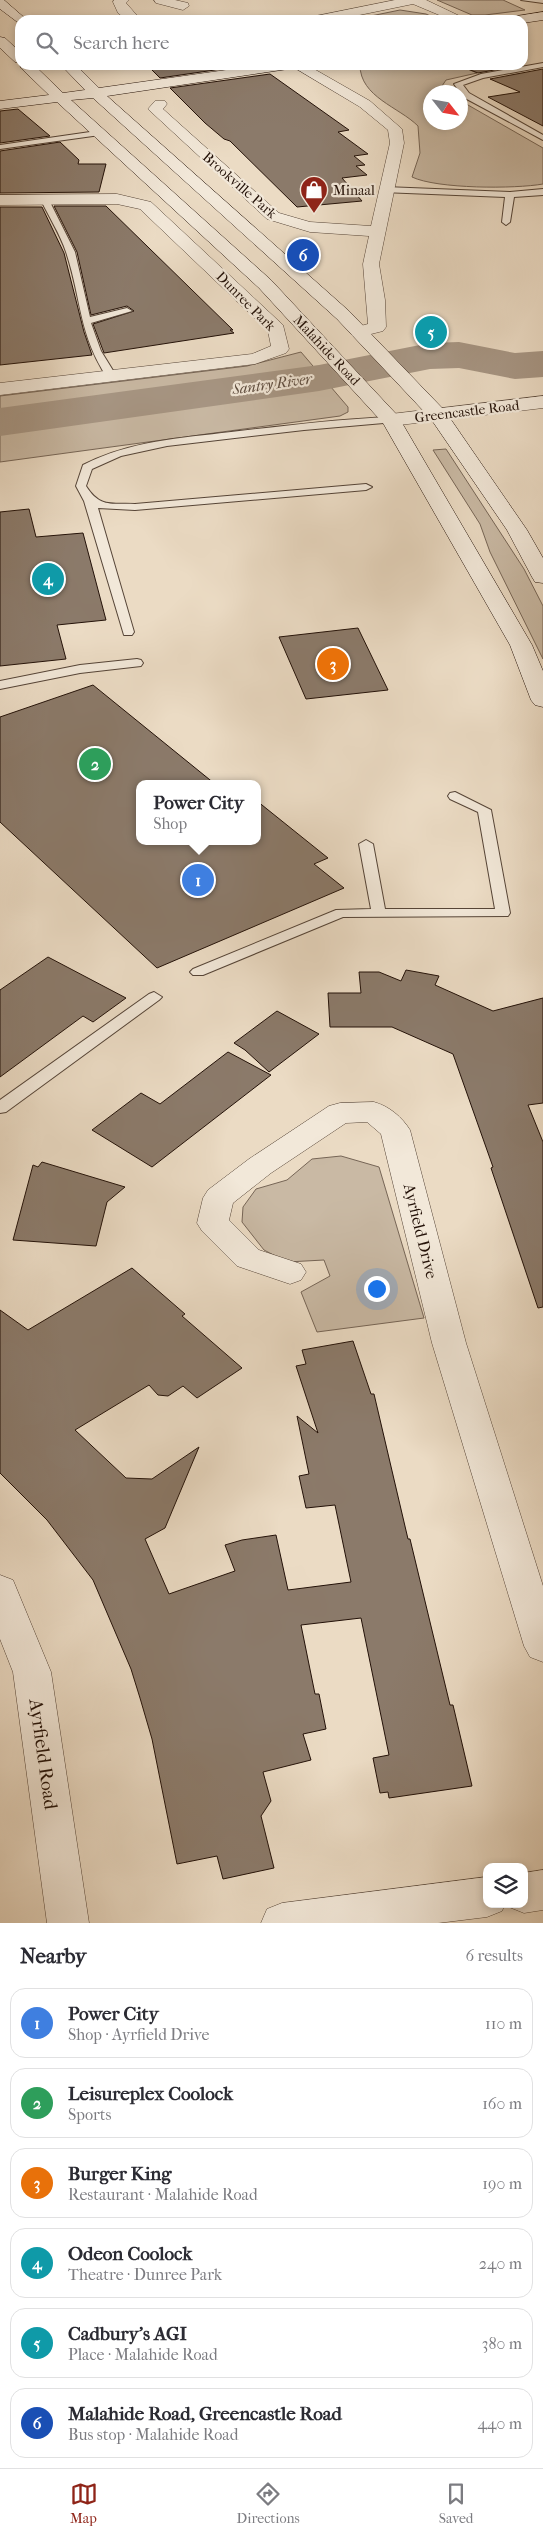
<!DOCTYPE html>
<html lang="en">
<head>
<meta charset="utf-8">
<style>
  :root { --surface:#fff; --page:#f2f2f3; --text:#2b2b33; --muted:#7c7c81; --line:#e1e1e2; --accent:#8f2418 }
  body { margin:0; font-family:"IM FELL French Canon",serif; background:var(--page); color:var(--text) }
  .controls { position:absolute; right:15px; bottom:15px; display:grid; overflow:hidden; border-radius:10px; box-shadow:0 2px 8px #0003 }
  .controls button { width:45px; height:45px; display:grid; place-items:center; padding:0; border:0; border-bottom:1px solid var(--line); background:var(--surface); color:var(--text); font:25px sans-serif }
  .compass { position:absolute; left:423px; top:85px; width:45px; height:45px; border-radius:50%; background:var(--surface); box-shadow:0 2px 8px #0003; rotate:121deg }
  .you { position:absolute; left:376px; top:1288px; width:18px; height:18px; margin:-12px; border:4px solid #fff; border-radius:50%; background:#1a73e8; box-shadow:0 0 0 8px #1a73e833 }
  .badge { display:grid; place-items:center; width:32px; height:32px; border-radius:50%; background:var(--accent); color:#fff; font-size:16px; font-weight:700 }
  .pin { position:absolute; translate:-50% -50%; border:2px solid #fff; box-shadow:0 1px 5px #0006 }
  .popup { position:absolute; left:136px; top:780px; width:125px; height:65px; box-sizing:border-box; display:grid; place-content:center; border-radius:10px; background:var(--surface); filter:drop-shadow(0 1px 4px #0005); font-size:16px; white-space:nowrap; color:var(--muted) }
  .popup b { font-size:19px; color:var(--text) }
  .popup::after { content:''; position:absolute; left:50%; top:100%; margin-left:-10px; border:10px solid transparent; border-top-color:var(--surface) }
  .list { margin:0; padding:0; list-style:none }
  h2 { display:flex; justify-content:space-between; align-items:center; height:65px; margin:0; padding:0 20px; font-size:21px }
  h2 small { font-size:16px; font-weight:400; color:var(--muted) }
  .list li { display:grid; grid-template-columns:32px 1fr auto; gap:15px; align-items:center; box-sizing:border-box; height:70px; margin:0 10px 10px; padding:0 10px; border:1px solid var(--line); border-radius:15px }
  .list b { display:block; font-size:19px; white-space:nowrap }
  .list p { margin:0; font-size:16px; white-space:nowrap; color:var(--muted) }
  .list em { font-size:16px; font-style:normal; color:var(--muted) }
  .icon { flex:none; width:28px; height:28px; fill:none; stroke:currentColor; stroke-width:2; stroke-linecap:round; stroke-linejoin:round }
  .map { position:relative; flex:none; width:543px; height:1923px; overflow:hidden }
  .search { position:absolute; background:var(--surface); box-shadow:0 2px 8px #0003; left:15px; right:15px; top:15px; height:55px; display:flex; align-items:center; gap:12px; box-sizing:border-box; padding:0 18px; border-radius:15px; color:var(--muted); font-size:19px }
  .sheet { height:545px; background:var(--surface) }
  nav { display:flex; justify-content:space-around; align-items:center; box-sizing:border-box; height:70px; border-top:1px solid var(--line); background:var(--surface); font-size:14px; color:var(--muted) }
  nav a { display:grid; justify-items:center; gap:2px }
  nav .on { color:var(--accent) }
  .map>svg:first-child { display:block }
</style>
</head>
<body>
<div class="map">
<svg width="543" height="1923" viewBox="0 0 543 1923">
  <rect width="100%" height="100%" fill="#ebdbc4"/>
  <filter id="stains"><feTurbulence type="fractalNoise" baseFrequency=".004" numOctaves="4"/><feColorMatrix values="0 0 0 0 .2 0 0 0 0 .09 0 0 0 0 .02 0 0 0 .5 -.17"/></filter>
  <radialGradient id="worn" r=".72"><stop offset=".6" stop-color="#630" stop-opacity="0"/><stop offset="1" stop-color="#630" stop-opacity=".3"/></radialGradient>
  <!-- green -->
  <path fill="#c9b9a4" stroke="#766556" d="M437 0H503L525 10 485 15H472Z
    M400 10 426 14 439 20H365L361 18Z
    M360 65H458L477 73 446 80 442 86 447 92H430V122H460L461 101 543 148V184C515 189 437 189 412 177L420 153 418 126C399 107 360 97 360 65Z
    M301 352 348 407V412L340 416 0 462V396L247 366Z
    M446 449 524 569 543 606V659L490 552 480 524 433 450Z
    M341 1156 379 1167 424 1318 317 1332 301 1292 330 1276 324 1260 287 1262 264 1250 242 1222 243 1207 256 1189 287 1180 312 1159Z"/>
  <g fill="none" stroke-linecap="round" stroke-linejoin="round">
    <!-- river -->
    <path fill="#a79684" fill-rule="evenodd" d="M459 342 515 353 543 351V377L515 379 459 368 430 369 319 391 0 436V408L319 365 430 343Z"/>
  </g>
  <!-- building -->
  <path fill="#8b7a6a" stroke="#231108" d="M147 65H249L160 78Z
    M458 65H521L478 73Z
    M543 69V126L488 97 520 92 490 79Z
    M270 74 349 130 338 132 368 154 354 156 365 165 356 166 367 175 342 178 362 201 297 207 230 141 224 139 205 123 170 88Z
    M18 109 50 136 0 143V111Z
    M60 142 79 160 78 164H106L99 192 0 193V151Z
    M54 206H106L233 330H230L234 333 104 353 93 324 134 311 127 306 91 315 77 252Z
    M0 207H42L64 253 84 332 92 355 0 365Z
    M29 509 36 537 83 533 106 620 57 625 66 659 0 666V512Z
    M358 628 388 690 306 699 279 637Z
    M93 685 215 784H139V841H257V801L328 858 314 864 344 888 157 968 0 822V717Z
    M48 957 126 998 93 1022 83 1016 0 1077V990Z
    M406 970 439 976 435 985 493 1011 543 998V1103L528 1105 543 1142V1307L538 1308 491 1168 493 1167 453 1054 392 1027H330L328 993H361L359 972H379L401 981Z
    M277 1011 319 1034 269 1072 245 1050 234 1043Z
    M228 1052 271 1075 152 1167 92 1130 141 1093 160 1104Z
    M42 1162 125 1187 107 1202 96 1246 13 1240 33 1165 38 1167Z
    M132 1268 185 1314 182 1316 242 1368 197 1398 183 1386 168 1396 158 1395 149 1385 75 1430 126 1478 152 1479 199 1447 165 1528 145 1539 169 1594 235 1571 225 1545 242 1540 276 1535 288 1590 351 1582 335 1505 306 1508 299 1476 309 1474 297 1416 318 1433 296 1366 306 1364 302 1350 353 1341 371 1394H374L408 1539H410L450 1705H453L472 1786 389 1798 388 1792 380 1793 373 1758 389 1755 361 1618 301 1625 315 1694H319L326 1729 303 1734 311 1760 263 1772 271 1801 261 1816 274 1868 223 1879 217 1856 177 1864 152 1739 140 1698 131 1669 93 1580 47 1520 0 1473V1310L28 1330Z"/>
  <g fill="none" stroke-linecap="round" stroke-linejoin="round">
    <defs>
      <path id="service" d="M521 0H543V3Z
        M543 63V67L483 78 463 85 469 93 543 135V140L463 97 454 84 481 74Z
        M97 131H100V135L0 149V145Z
        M385 187 510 192 543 189V195L514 197 510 222 506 225 502 222 505 197 382 192V188Z
        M45 197 49 200 75 252 90 317 127 308 132 311 91 323 101 351 117 377 116 379H108C78 334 82 300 66 252 60 234 49 217 41 200Z
        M391 417 396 420 395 422 304 430 167 446 121 456 92 469 86 486C100 508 111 503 135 504L366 484 372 487 366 490 135 510 98 508 134 632 132 635H124L84 501 76 486 83 465C129 441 181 438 231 432 284 426 337 419 391 417Z
        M137 659 141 660 143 663 141 666 80 673 0 689V681L80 665Z
        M455 792 491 810 510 913 508 916 343 917 203 975H193L190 972 193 969 336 910 371 909 359 844 366 840 373 844 385 909H495L478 812 450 799 448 796 450 793Z
        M154 992 162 997 159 1000 6 1112 0 1113V1100L149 994Z"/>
      <path id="minor" d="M114 0H129L126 3 141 20H127L118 13 113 2Z
        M154 0H175L188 3 189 6 183 10 156 3Z
        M395 0H426L468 20H451L413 4 335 20H310L316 16Z
        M290 65H307L370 101 402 129 404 143 379 264 385 300 386 327 383 331 359 337 353 336 350 332 353 328 368 324 363 264 369 236 310 232 267 219 148 109 155 101H165L167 104 163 109 279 213 310 222 371 226 390 143 388 130 360 107Z
        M117 194 151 202 283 325 289 349 286 353 255 364 0 395V383L252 354 271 346 268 331 140 209 117 204 0 205V195Z
        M374 1102C389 1106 402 1117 410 1130L466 1343 543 1586V1662L530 1657 524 1646 432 1343 381 1134 367 1122 346 1123 271 1173 233 1203 229 1220 259 1250 301 1264 306 1272 301 1280 290 1284 237 1266 202 1231 197 1223 203 1198 208 1190 249 1159 329 1106 340 1103Z
        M0 1575 13 1580 51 1672 89 1923H47L13 1672 0 1639Z
        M543 1870V1910L524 1913 509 1907 508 1904H524V1873Z
        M487 1877V1904H505L502 1911 487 1917 438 1923H261L267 1909 282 1903Z"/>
      <path id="tertiary" d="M543 396V408L391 426 384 424 381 420 384 416 391 414Z"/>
      <path id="secondary" d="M0 0H4L27 20H20V24L0 9Z
        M543 12V20L523 23V20H511L517 16Z
        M0 37 5 38 20 52V63L15 62 0 48Z
        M20 64 34 65 63 93 85 90 61 65H76L99 88 262 65H295L288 69 107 96 349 311 445 411 527 530 543 558V583L535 582 532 577 507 530 431 419 337 319 93 98 71 100 271 280 398 416 532 645 543 671V707L535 705 531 700 510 645 383 423 259 288 57 102 0 109V101L49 95 21 68Z"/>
    </defs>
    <!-- service casing -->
    <use href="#service" stroke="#554437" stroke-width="2"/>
    <!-- minor casing -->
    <use href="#minor" stroke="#554437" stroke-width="1"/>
    <!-- tertiary casing -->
    <use href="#tertiary" stroke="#554437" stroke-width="1"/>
    <!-- secondary casing -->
    <use href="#secondary" stroke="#231108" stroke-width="1"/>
    <!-- service -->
    <use href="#service" fill="#f2e8d9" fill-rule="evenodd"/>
    <!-- minor -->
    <use href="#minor" fill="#f2e8d9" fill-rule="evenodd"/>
    <!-- tertiary -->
    <use href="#tertiary" fill="#f2e8d9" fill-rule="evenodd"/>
    <!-- secondary -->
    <use href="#secondary" fill="#f2e8d9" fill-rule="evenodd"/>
  </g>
  <!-- icons -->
  <defs>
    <symbol id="shop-pin" viewBox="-11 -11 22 30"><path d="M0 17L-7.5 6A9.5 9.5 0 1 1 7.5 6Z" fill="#8f2418" stroke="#f2e8d9"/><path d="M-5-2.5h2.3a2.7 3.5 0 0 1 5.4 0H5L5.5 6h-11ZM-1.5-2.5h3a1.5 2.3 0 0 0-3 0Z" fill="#fff"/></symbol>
  </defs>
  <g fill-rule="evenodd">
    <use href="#shop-pin" x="298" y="174" width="32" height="43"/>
  </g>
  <g text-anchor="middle" stroke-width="4.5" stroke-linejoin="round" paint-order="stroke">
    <!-- far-street labels -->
    <g font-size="14" fill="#231108" stroke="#f2e8d9">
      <text transform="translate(240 185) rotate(41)" y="5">Brookville Park</text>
      <text transform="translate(246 301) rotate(45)" y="5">Dunree Park</text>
      <text transform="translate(327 350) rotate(47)" y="5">Malahide Road</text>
      <text transform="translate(467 411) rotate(-7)" y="5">Greencastle Road</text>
    </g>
    <!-- far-poi labels -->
    <g font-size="14" fill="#231108" stroke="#f2e8d9" text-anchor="start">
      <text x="333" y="195">Minaal</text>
    </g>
    <!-- far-water labels -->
    <g font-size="15" font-style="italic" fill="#5e4d40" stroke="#f2e8d9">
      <text transform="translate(272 384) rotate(-8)" y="5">Santry River</text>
    </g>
    <!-- street labels -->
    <g font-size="16" fill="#231108" stroke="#f2e8d9">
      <text transform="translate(421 1231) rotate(76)" y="6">Ayrfield Drive</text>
    </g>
    <!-- near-street labels -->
    <g font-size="19" fill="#231108" stroke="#f2e8d9">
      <text transform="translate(44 1754) rotate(82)" y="7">Ayrfield Road</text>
    </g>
  </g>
  <rect width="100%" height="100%" filter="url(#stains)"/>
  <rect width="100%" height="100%" fill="url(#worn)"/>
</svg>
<div class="controls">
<button><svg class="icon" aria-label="layers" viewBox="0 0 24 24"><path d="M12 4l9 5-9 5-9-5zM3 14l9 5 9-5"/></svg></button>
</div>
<svg class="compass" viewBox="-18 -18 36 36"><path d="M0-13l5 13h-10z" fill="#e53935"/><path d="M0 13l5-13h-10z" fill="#7c7c81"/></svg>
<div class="you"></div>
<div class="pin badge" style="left:198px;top:880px;background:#3f7fe0">1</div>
<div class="popup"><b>Power City</b>Shop</div>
<div class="pin badge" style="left:95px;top:764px;background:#2e9e5b">2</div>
<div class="pin badge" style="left:333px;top:664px;background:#e8710a">3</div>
<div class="pin badge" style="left:48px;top:579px;background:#0f9aa8">4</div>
<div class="pin badge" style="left:431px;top:332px;background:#0f9aa8">5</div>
<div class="pin badge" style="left:303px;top:255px;background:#1a4fb4">6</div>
<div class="search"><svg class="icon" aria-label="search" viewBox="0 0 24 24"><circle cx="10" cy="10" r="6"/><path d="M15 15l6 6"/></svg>Search here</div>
</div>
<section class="sheet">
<h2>Nearby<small>6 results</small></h2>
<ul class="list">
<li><span class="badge" style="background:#3f7fe0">1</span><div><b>Power City</b><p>Shop · Ayrfield Drive</p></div><em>110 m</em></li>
<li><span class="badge" style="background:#2e9e5b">2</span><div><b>Leisureplex Coolock</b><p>Sports</p></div><em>160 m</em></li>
<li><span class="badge" style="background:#e8710a">3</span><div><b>Burger King</b><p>Restaurant · Malahide Road</p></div><em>190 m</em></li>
<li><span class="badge" style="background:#0f9aa8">4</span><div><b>Odeon Coolock</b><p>Theatre · Dunree Park</p></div><em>240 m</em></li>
<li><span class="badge" style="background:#0f9aa8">5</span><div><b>Cadbury's AGI</b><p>Place · Malahide Road</p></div><em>380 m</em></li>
<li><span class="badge" style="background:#1a4fb4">6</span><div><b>Malahide Road, Greencastle Road</b><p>Bus stop · Malahide Road</p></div><em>440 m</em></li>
</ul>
</section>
<nav>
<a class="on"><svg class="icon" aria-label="map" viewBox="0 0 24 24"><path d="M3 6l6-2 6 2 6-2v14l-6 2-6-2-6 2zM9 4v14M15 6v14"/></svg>Map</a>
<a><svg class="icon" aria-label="directions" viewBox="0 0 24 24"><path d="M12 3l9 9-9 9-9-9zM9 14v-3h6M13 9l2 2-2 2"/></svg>Directions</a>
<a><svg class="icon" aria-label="saved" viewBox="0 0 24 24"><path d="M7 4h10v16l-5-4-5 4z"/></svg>Saved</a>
</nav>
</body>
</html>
